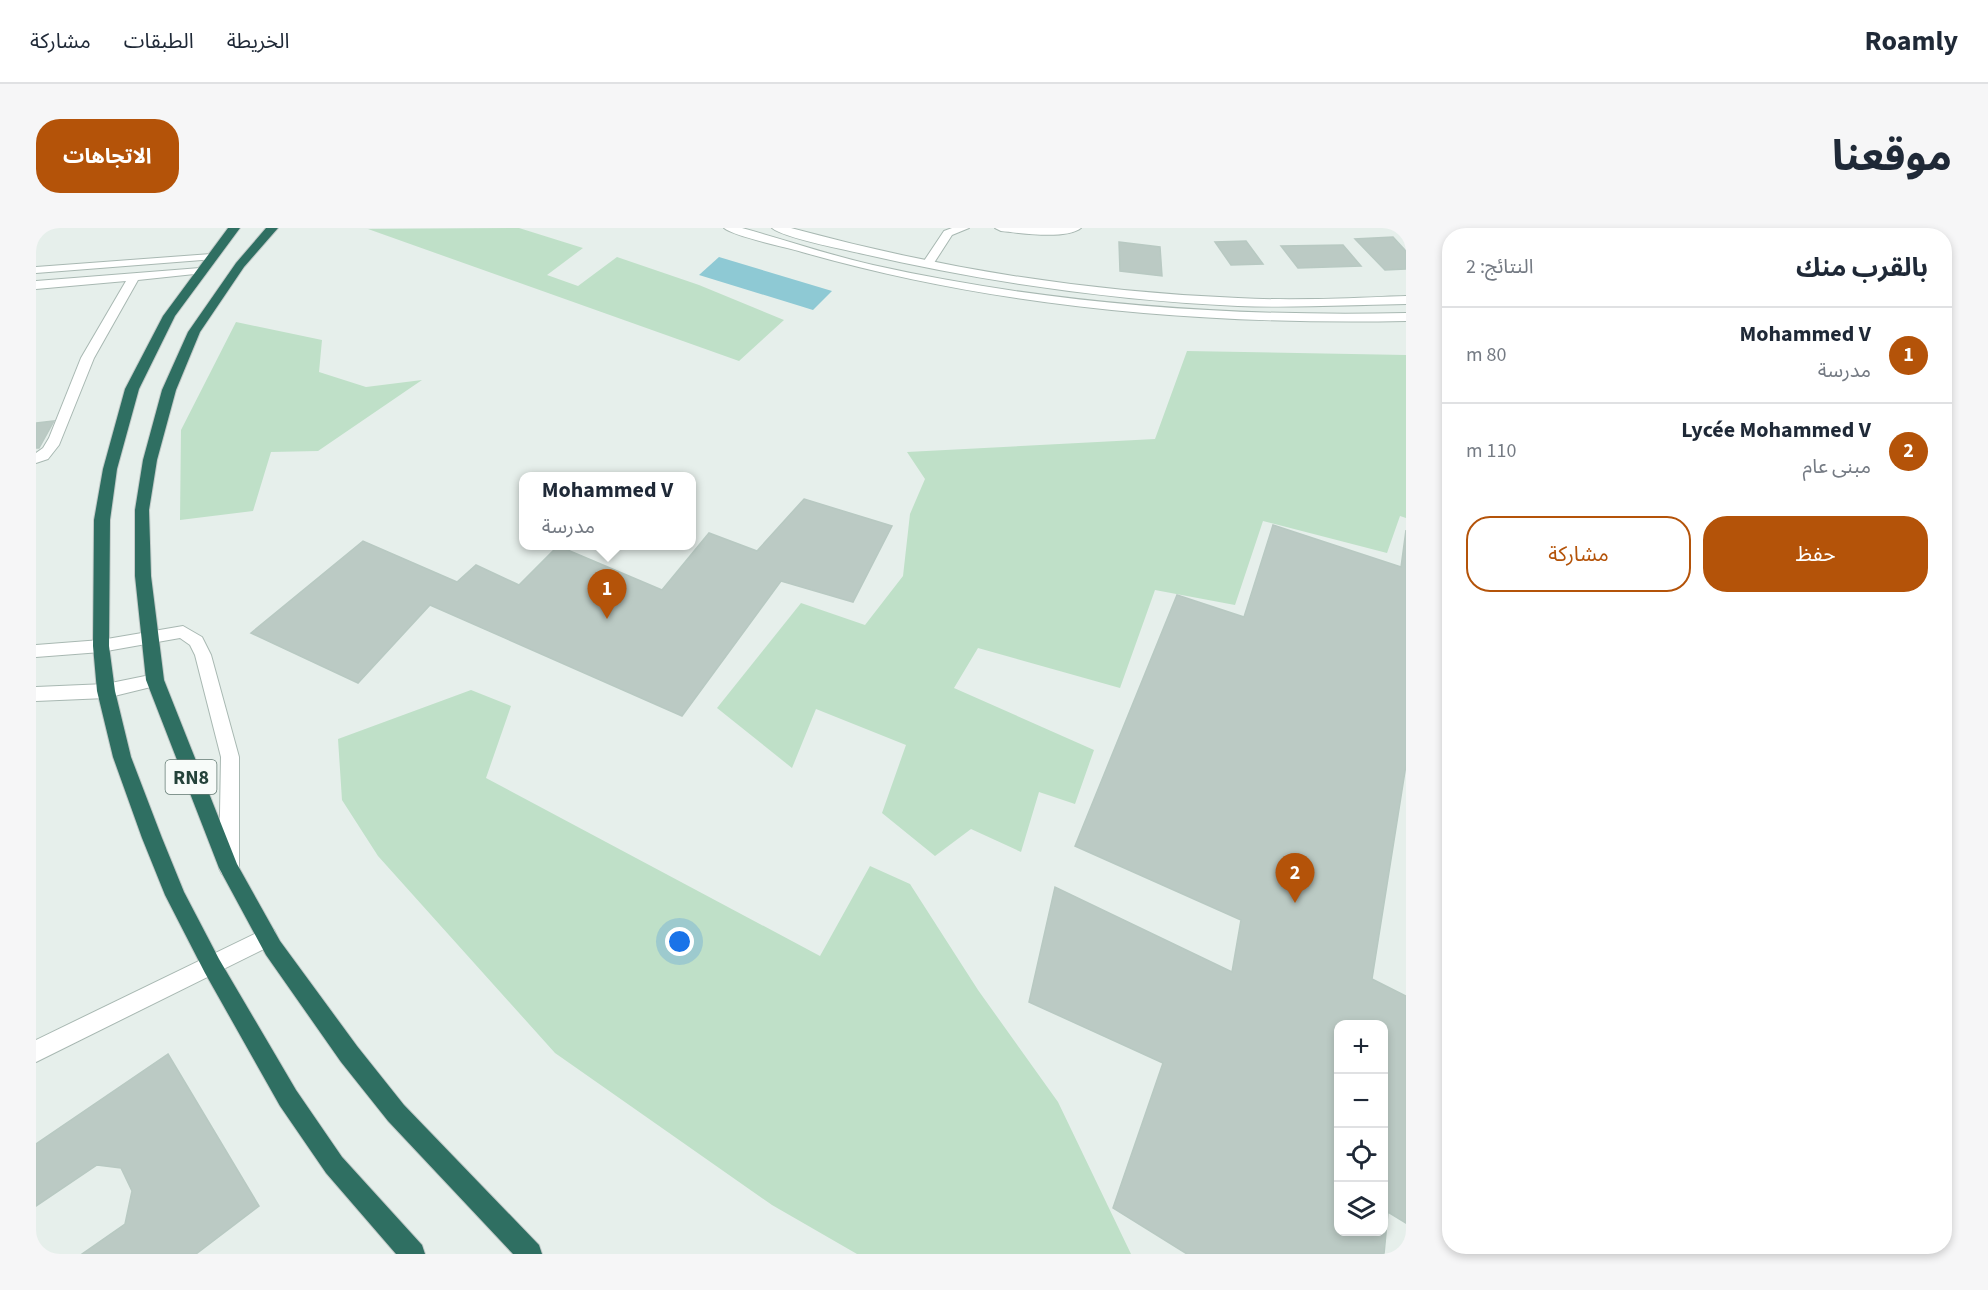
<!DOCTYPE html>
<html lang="ar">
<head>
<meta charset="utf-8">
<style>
  :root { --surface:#fff; --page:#f6f6f7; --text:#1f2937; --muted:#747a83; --line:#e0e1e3; --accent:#b45309 }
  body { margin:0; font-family:"Source Sans 3","Noto Sans Arabic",sans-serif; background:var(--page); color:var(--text); direction:rtl }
  .controls { position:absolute; right:18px; bottom:18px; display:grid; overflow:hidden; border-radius:12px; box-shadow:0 3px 9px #0003 }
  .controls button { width:54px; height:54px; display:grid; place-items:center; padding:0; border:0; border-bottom:2px solid var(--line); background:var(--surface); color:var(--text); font:30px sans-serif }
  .you { position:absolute; left:644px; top:714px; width:21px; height:21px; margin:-15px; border:4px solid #fff; border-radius:50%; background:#1a73e8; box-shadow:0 0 0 9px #1a73e833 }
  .badge { display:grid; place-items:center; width:39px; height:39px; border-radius:50%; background:var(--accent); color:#fff; font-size:20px; font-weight:700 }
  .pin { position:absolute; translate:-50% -50px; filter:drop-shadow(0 2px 3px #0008) }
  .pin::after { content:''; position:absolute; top:32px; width:21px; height:18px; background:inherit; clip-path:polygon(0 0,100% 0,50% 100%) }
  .popup { position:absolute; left:483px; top:244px; width:177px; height:78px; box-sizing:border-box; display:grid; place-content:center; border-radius:12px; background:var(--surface); filter:drop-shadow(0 2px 4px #0005); font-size:20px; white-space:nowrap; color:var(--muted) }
  .popup b { font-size:22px; color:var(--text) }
  .popup::after { content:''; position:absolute; left:50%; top:100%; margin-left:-12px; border:12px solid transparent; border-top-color:var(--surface) }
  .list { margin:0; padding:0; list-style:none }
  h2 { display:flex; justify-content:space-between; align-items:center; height:78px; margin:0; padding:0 24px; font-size:26px }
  h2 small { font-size:20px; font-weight:400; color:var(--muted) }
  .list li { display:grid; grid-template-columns:39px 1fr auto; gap:18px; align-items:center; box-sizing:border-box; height:96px; padding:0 24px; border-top:2px solid var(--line) }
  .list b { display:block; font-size:22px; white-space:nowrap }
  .list p { margin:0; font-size:20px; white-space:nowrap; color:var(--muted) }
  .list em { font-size:20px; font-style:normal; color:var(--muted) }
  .actions { display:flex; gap:12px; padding:18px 24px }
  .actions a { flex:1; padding:14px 0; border:2px solid var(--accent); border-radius:24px; text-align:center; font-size:21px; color:var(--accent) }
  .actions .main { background:var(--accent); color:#fff }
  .icon { flex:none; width:33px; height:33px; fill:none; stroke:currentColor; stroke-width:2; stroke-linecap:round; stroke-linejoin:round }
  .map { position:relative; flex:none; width:1370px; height:1026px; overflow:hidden; direction:ltr; border-radius:24px }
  header { display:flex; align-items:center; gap:36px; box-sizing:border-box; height:84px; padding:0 30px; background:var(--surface); border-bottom:2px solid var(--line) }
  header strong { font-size:28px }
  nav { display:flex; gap:33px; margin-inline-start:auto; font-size:21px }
  .intro { display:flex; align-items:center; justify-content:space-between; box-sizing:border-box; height:144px; padding:0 36px }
  h1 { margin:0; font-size:42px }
  .button { padding:15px 27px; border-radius:24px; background:var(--accent); color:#fff; font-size:21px; font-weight:700 }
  main { display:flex; gap:36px; padding:0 36px }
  aside { flex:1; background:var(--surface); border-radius:24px; box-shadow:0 3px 9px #0003 }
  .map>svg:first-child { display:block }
</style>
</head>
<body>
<header>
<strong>Roamly</strong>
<nav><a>الخريطة</a><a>الطبقات</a><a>مشاركة</a></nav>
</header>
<div class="intro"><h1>موقعنا</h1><a class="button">الاتجاهات</a></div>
<main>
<aside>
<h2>بالقرب منك<small>النتائج: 2</small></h2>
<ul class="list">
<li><span class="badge">1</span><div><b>Mohammed V</b><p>مدرسة</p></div><em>80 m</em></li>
<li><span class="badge">2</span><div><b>Lycée Mohammed V</b><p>مبنى عام</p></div><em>110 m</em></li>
</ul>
<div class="actions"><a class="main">حفظ</a><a>مشاركة</a></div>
</aside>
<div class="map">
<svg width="1370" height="1026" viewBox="0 0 1370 1026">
  <rect width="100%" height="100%" fill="#e6efeb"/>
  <!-- green -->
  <path fill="#bfe0c8" d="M483 0 547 20 511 47 542 58 581 29 663 57 748 92 703 133 332 1Z
    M200 94 286 112 283 144 330 159 386 152 282 223 235 224 217 283 144 292 145 202Z
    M1151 123 1370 127V290L1364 288 1351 325 1227 293 1199 377 1119 362 1084 460 942 420 918 460 1058 522 1039 576 1003 564 985 624 935 601 899 628 846 585 870 517 780 481 756 540 681 480 765 375 829 397 867 348 874 286 889 251 871 224 1119 211Z
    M435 462 475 478 450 550 784 728 834 638 874 656 942 762 1022 874 1095 1026H821L736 977 519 825 342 628 306 572 302 511Z"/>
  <!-- water -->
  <path fill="#8ec9d4" d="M683 29 796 63 777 82 663 47Z"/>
  <!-- building -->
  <path fill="#bbcac4" stroke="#b8c9c2" stroke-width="1.5" fill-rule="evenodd" d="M1357 9 1370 23V41L1349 42 1319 11Z
    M1210 13 1227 36 1195 37 1179 14Z
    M1083 14 1124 19 1126 48 1084 43Z
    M1307 17 1325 38 1262 40 1245 18Z
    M18 193 3 220H0V195Z
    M768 271 856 298 817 374 745 353 646 488 394 377 322 455 215 405 327 313 421 354 440 337 483 357 522 318 626 362 673 305 721 323Z
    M1237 297 1365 339 1370 302V537L1336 751 1370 768V995L1352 984 1348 1026H1151L1077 980 1127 835 993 774 1019 659 1196 744 1205 692 1039 618 1141 367 1208 389ZM1302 796H1348V1004H1302Z
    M132 826 223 978 160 1026H46L89 996 96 963 85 940 61 937 0 978V916Z"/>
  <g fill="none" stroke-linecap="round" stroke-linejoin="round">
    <defs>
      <path id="lane" d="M916 0H933L916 7 896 38H888L886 36 908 3Z
        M959 0H1045C1030 12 984 5 965 3Z
        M147 398 166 409 175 427 203 529V640L200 646 193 649 186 646 183 640 185 529 159 427 154 417 144 410 65 424 0 429V417L65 412Z
        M119 446 125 447 128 452 125 457 119 458 70 470 0 473V459L70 456Z"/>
      <path id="street" d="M688 0H706C750 12 793 27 837 37 1012 76 1191 89 1370 85V93C1167 97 962 80 766 24 750 19 699 9 688 0Z
        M736 0H755C901 40 1050 64 1202 70 1258 73 1314 70 1370 68V76C1314 77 1258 80 1202 78 1074 72 948 54 823 25 806 21 748 10 736 0Z
        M175 26 179 27V31L0 45V39Z
        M164 40 168 41V45L102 52 58 130 23 217 12 231 0 235V225L7 220 13 210 45 130 90 53 0 61V53Z
        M231 700 238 702 241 709 238 716 0 834V812Z"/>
      <path id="highway" d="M192 0H204L139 88 103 161 81 241 74 292 73 418 79 463 95 529 126 610 148 664 183 731 260 862 306 929 386 1017 389 1026H360L290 945 244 878 169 745 129 667 106 610 77 529 61 463 57 418 58 292 67 241 89 161 127 88Z
        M230 0H242L208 39 164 104 140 162 121 232 113 282 115 348 128 452 201 636 244 713 321 818 368 877 503 1017 506 1026H477L352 893 305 834 230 727 183 640 110 452 99 348V282L107 232 126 162 152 104 200 35Z"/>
    </defs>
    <!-- lane casing -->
    <use href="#lane" stroke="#a8b8b2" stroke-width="2"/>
    <!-- street casing -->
    <use href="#street" stroke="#a8b8b2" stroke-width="2"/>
    <!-- highway casing -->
    <use href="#highway" stroke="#c2cac8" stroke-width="2"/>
    <!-- lane -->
    <use href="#lane" fill="#fff" fill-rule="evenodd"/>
    <!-- street -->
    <use href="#street" fill="#fff" fill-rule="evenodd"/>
    <!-- highway -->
    <use href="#highway" fill="#2f6f62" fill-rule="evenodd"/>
  </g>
  <g text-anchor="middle" stroke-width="6" stroke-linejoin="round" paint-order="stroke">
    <!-- shield labels -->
    <rect fill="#f7fbf9" stroke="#637a73" stroke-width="1.5" x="129.5" y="532" width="51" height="34" rx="4.5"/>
    <g font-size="20" font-weight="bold" fill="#24423a">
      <text x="155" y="556">RN8</text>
    </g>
  </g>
</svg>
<div class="controls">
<button>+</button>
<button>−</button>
<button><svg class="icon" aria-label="locate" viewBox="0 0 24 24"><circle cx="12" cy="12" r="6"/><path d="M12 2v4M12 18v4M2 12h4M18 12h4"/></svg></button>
<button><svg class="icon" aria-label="layers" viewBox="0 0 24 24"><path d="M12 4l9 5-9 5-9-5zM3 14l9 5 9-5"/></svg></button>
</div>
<div class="you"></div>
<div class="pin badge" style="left:571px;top:391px">1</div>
<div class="popup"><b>Mohammed V</b>مدرسة</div>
<div class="pin badge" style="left:1259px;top:675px">2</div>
</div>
</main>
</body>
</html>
